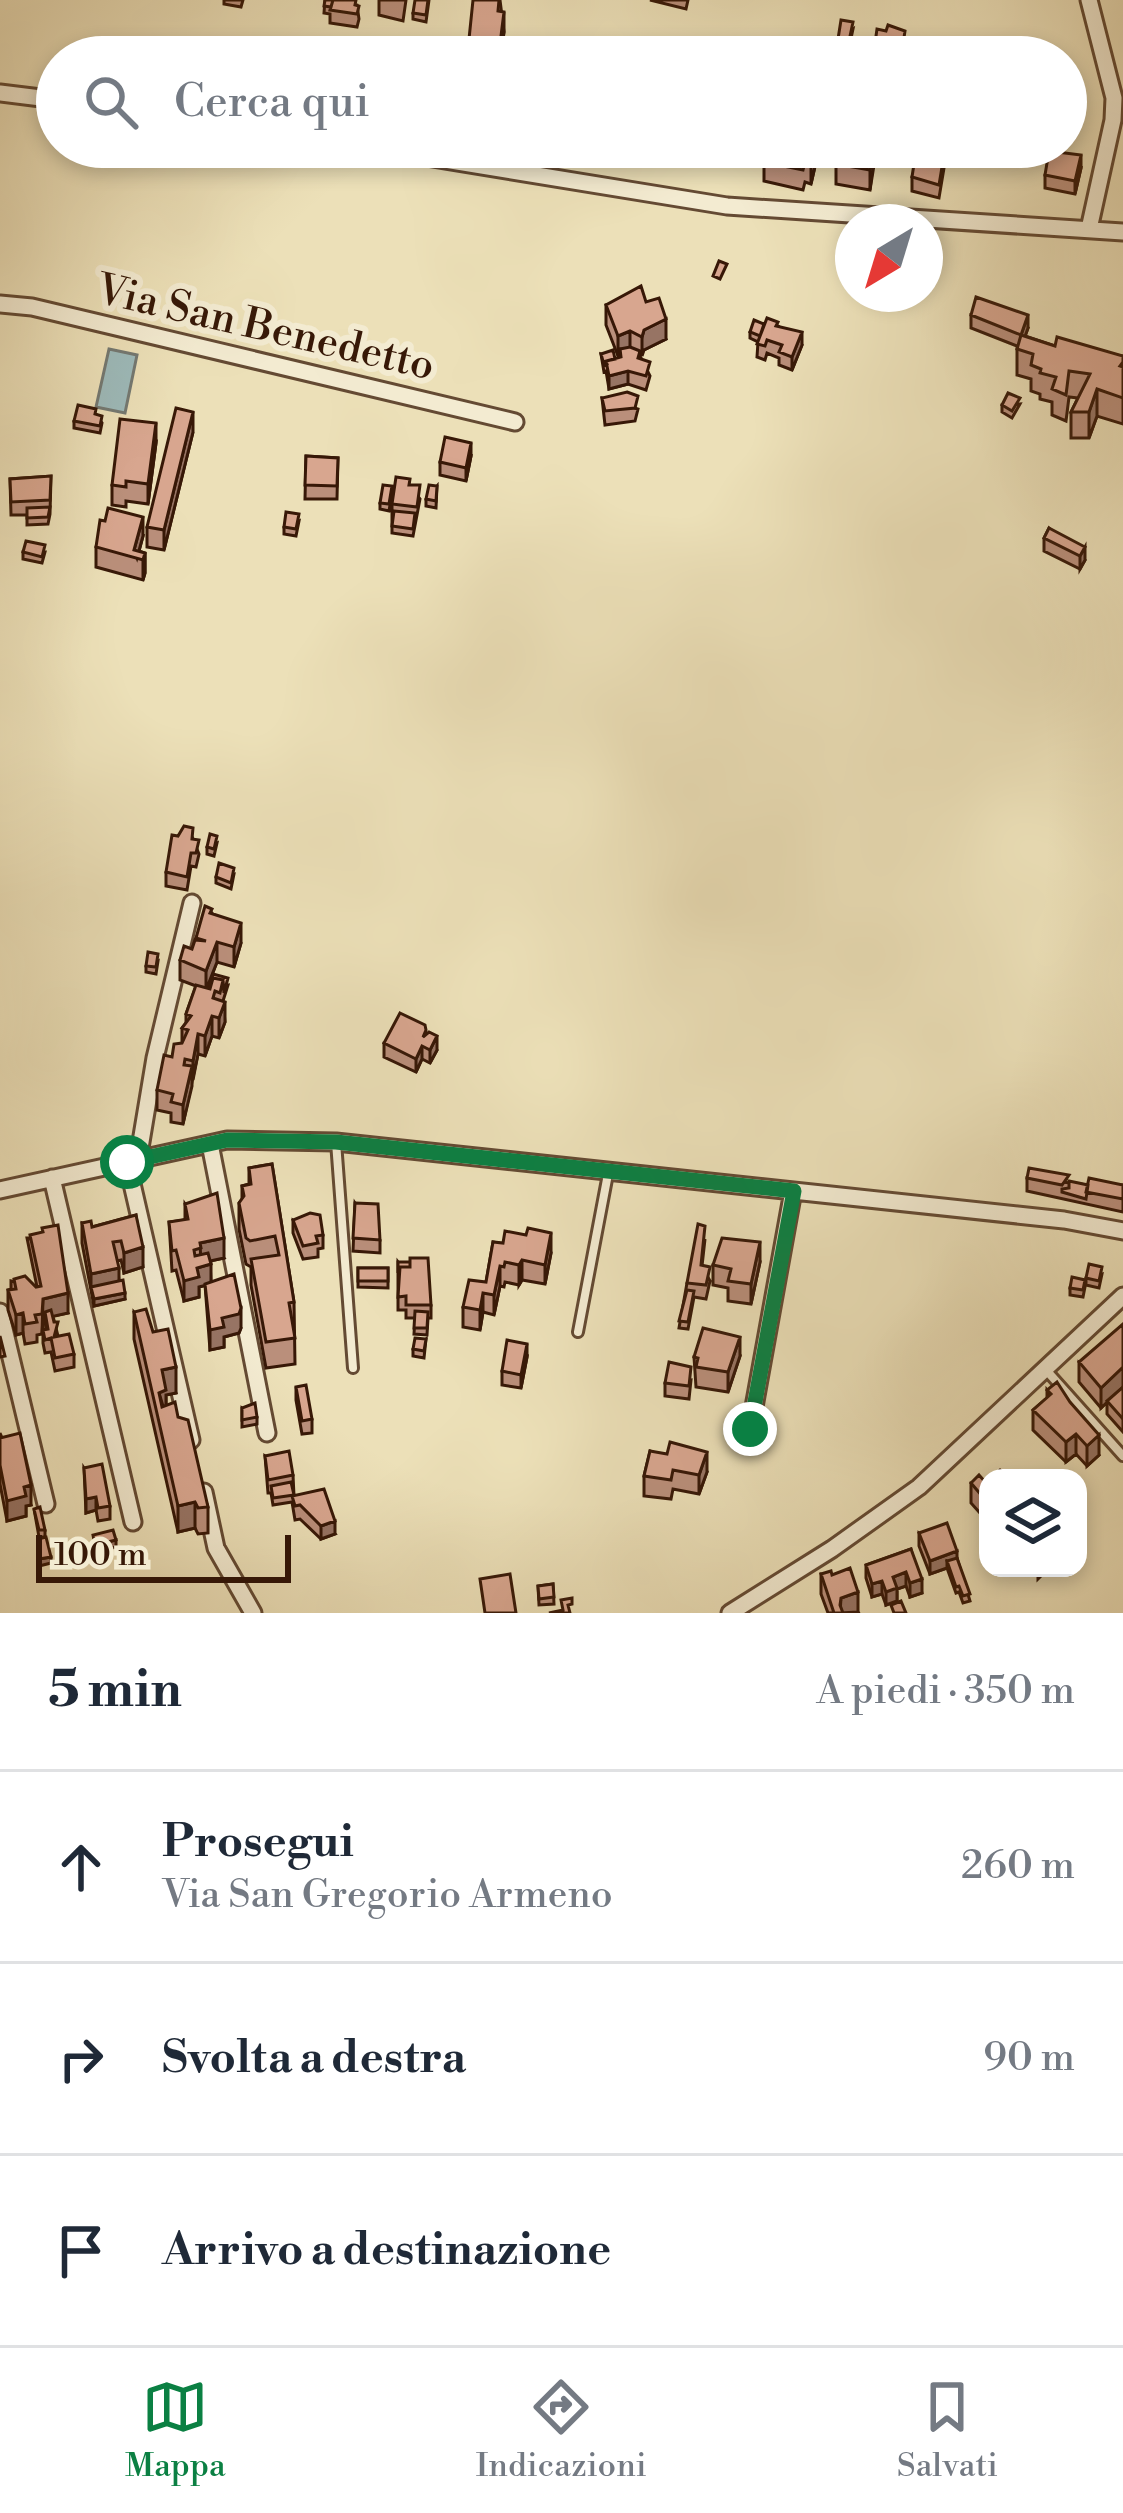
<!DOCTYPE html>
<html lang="it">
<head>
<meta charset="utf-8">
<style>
  :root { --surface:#fff; --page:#f6f6f7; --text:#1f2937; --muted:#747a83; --line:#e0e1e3; --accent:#0b8043 }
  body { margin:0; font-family:"Libre Bodoni",serif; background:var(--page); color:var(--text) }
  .controls { position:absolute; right:36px; bottom:36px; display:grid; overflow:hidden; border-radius:24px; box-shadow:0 6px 18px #0003 }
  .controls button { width:108px; height:108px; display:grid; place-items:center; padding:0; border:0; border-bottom:3px solid var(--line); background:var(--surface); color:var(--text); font:60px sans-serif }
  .compass { position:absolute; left:835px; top:204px; width:108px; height:108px; border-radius:50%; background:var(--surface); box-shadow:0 6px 18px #0003; rotate:218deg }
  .scale { position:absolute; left:36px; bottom:30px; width:255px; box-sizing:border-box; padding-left:12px; border:6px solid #371807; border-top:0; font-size:33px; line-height:42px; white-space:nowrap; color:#371807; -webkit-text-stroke:9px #f3ebd1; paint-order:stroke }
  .stop { position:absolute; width:36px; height:36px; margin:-27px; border:9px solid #0b8043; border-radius:50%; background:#fff }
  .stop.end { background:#0b8043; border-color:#fff; box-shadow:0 3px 12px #0008 }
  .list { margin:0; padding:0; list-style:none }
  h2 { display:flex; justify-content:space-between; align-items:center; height:156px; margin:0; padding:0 48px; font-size:51px }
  h2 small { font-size:39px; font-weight:400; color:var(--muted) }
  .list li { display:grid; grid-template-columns:78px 1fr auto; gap:36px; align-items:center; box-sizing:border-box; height:192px; padding:0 48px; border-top:3px solid var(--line) }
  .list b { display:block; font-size:45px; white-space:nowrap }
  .list p { margin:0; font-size:39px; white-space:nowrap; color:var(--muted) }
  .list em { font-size:39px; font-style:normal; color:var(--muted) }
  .icon { flex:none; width:66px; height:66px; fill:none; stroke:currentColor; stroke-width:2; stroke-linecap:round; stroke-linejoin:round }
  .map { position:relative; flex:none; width:1123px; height:1613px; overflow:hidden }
  .search { position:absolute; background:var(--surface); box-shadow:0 6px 18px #0003; left:36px; right:36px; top:36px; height:132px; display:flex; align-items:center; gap:30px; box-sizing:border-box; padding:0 42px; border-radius:66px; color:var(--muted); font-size:45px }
  .sheet { height:732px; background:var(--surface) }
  nav { display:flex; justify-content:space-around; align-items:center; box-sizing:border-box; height:168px; border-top:3px solid var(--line); background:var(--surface); font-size:33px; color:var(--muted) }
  nav a { display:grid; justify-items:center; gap:6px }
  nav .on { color:var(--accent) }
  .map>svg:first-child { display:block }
</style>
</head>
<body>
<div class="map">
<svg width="1123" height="1613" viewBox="0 0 1123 1613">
  <rect width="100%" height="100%" fill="#ece0b8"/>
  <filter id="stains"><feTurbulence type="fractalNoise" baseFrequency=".00167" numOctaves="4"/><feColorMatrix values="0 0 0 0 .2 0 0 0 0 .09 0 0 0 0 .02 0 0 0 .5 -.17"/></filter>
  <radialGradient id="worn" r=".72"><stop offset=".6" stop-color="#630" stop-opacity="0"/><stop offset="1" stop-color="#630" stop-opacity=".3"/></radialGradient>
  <!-- water -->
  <path fill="#9dbaba" stroke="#747972" stroke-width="3" d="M109 349 137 355 125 413 96 407Z"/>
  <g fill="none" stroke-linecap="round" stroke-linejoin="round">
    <defs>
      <path id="service" d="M336 1142 353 1368
        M578 1332 608 1174
        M1047 1371 1123 1456"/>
      <path id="minor" d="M1089 0 1114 98 1113 120 1089 229
        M0 93 57 100
        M365 147 727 206 1123 232
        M0 304 32 307 515 422
        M210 1144 267 1433
        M138 1160 155 1058 192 903
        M127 1162 191 1440
        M52 1178 133 1522
        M0 1190 227 1140 336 1142 1064 1220 1123 1231
        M0 1312 46 1504
        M750 1429 793 1191
        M204 1492 216 1548 253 1613
        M730 1613 832 1549 919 1487 1123 1296"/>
    </defs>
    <!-- service casing -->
    <use href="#service" stroke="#644a33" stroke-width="14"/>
    <!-- minor casing -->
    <use href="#minor" stroke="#644a33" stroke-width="21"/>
    <!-- service -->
    <use href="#service" stroke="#f3ebd1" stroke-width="8"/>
    <!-- minor -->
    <use href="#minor" stroke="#f3ebd1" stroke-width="15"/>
  </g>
  <!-- wall -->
  <path fill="#ba8f7b" stroke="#371807" stroke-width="3" d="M224 0H243L241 7 224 4Z
    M325 0 357 5 359 19 357 27 330 23V14L324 13Z
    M379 0H406L403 21 379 15Z
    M429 0 426 22 413 19V13Z
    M500 0 504 32 501 57H469V39Z
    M650 0H688L686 9Z
    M853 29 849 48 838 45V39Z
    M816 147V162L811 184 805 182 803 190 764 181V162Z
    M875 147 870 190 836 184V164Z
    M980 147H994L993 153 980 151Z
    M944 168 939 198 912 191V177Z
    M1081 168 1075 194 1045 188V175Z
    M646 302 666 339 644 350 640 356 650 376 646 390 628 384 609 389 606 371 604 372 601 354 615 359 620 358V355L618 356 606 325V305Z
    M971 315 1028 328 1025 336 1055 346 1123 356V424L1097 416 1089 438H1071V412L1078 398 1069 397 1066 421 1052 415V402L1040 399V394L1031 391V379L1017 375V346L971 328Z
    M764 324 778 326 802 345 792 370 779 365V358L767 353 765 360 757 357 758 342 750 338V332Z
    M602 398 638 409 635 421 605 425Z
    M1020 404 1012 418 1002 412V405Z
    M95 414 102 423 100 433 74 428V421Z
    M193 432 164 550 147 547V527Z
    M156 443 148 504 126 501V507L112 505V485Z
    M306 456 338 458 337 499H305Z
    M471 456 466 481 440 475V462Z
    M51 476 50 514 48 524 27 525V515H11L10 479Z
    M409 485 420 499 413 536 392 533V504Z
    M437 486 436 508 426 506V499Z
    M392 493 389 511 380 509V503Z
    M299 521 296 536 284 534V527Z
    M1049 528 1085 560 1080 569 1044 551V538Z
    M143 536 139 551 145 553V573L143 580 96 567V547Z
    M23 552H45L42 563 23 559Z
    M193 839 199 854 196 867 191 866 187 890 166 886V872Z
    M217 843 214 856 207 854V847Z
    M234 874 231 889 216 883V877Z
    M212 913 241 943 234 967 217 962 207 988 228 985 223 1001 225 1022 219 1038 212 1036 205 1056 198 1054 183 1124 171 1122V1113L157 1110V1090L172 1057 182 1043V1028L186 1023V1014L196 986 180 980V960L192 949 196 938Z
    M158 961 156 974 146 972V966Z
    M426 1034 437 1050 430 1063 422 1059 416 1072 384 1057V1043Z
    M272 1164 294 1302 295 1364 266 1368 251 1285V1267L246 1264 239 1229V1203L242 1199V1186L249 1184V1168Z
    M1027 1178 1088 1185H1123V1212L1027 1191Z
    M355 1203 380 1240V1253L353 1251Z
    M185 1204 224 1258 210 1261 211 1282 241 1328 239 1333 224 1337V1347L210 1350 205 1285 199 1287V1297L184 1301 176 1270 172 1271 169 1222 185 1220Z
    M136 1215 143 1267 124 1273 121 1260 117 1261 119 1281 125 1299 94 1306 82 1243V1223L92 1227Z
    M293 1220 323 1235V1248L318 1249V1257L303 1259 293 1233Z
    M27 1238H30L68 1313 53 1316 58 1336 74 1354V1367L55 1371 51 1352 45 1353 43 1343V1330L46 1329 45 1318H43L42 1334 37 1335V1342L25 1344 23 1333 16 1335 8 1310V1290L11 1289V1281L37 1287Z
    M705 1239 702 1266 710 1281 706 1299 694 1297 688 1329 679 1328 687 1283Z
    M493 1242 551 1253 545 1284 522 1280 519 1285 505 1282 504 1287 500 1286 494 1315 483 1312 480 1330 463 1327V1307L486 1282Z
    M398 1262 431 1305V1318H428L427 1335 414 1334 415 1318H406V1310H398Z
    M760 1262 751 1304 728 1301V1288L713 1285V1265Z
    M358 1268H388V1288L358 1287Z
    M1102 1274 1099 1288 1086 1285V1278Z
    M1085 1287 1083 1297 1070 1295V1288Z
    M134 1312 153 1332 176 1393 166 1395V1405L178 1417 208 1507V1533L198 1534 195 1528 178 1532 134 1339Z
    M426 1339 424 1358 413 1356V1349Z
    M740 1356 728 1392 696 1387 694 1357Z
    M527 1357 521 1388 502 1385V1371Z
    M1079 1362 1123 1387V1432L1107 1414V1402L1101 1408 1079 1382Z
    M691 1380 689 1399 665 1396V1383Z
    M296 1387 312 1419V1433L302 1434 296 1400Z
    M1047 1390 1099 1455 1087 1466 1076 1454 1066 1462 1033 1430V1410L1047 1398Z
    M242 1408 257 1417V1424L242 1427Z
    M0 1433 31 1505 26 1506V1516L7 1521 0 1484Z
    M650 1451 707 1472 699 1494 673 1489 671 1499 644 1496V1476Z
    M265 1456 293 1475 294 1496 335 1534 321 1539 300 1519 295 1520 292 1502 273 1505 271 1493H268Z
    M84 1468 110 1506V1519L98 1521 96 1510 86 1513Z
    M988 1482V1522L971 1503V1483Z
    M34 1509 45 1530V1537H39Z
    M919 1533 957 1558 970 1601 963 1603 959 1592 956 1593 947 1568 930 1574 919 1546Z
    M911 1549 922 1593 910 1597 906 1586 897 1589V1601L886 1605 882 1594 872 1597 866 1578V1565Z
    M821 1574 832 1575 858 1612 828 1613 821 1594Z
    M553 1584 554 1604 539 1605 538 1586Z"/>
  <!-- shaded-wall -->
  <path fill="#977464" stroke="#371807" stroke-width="3" d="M504 12V32L500 57V44Z
    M815 147 816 162 811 184V164Z
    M874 147 875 159 870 190V170Z
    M1081 155V168L1075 194V181Z
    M1028 315V328L1021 348V335Z
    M666 319V339L644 350 642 356V337L644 330Z
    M630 331V351L620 349 618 356V336Z
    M802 332V345L792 370V357Z
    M628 371V384L609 389V376Z
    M1097 389V416L1089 438V412Z
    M193 412V432L164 550V530Z
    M156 423V443L148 504V484Z
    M471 443V456L466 481V468Z
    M143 517V536L137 558 134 550Z
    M1085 547V560L1080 569V556Z
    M145 553V573L143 580V560Z
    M241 923V943L234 967V947Z
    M217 942V962L206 990V971Z
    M225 1002V1022L219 1038V1018Z
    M212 1016V1036L205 1056V1036Z
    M198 1034V1054L193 1080V1061Z
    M437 1036V1050L430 1063V1050Z
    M422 1046V1059L416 1072V1059Z
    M192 1066V1086L183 1124V1105Z
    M551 1233V1253L545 1284V1265Z
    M224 1238V1258L201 1263 200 1243Z
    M760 1242V1262L751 1304V1284Z
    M143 1247V1267L124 1273V1253Z
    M522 1260V1280L519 1285V1265Z
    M211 1264V1284L199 1287V1297L184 1301V1281L197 1268Z
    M500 1266V1286L494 1315V1295Z
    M119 1268V1288L91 1287V1274Z
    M68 1293V1313L46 1318 45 1312 42 1334 43 1299Z
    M125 1293V1299L94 1306V1299Z
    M483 1293V1312L480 1330V1310Z
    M241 1308V1328L239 1333 224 1337V1347L210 1350V1330L222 1318Z
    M23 1313V1333L16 1335V1315Z
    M740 1337V1356L728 1392V1372Z
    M527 1344V1357L521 1388V1375Z
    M176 1367V1393L166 1395V1416L159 1393 162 1370Z
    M1123 1367V1387L1101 1408V1388Z
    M1076 1434V1454L1066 1462V1442Z
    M1099 1435V1455L1087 1466V1446Z
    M707 1452V1472L699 1494V1475Z
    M31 1485V1505L26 1506V1516L7 1521V1501L24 1487Z
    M96 1497V1510L86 1513V1499Z
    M195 1502V1528L178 1532V1506Z
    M335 1521V1534L321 1539V1526Z
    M116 1540V1547L95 1552V1545Z
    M957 1551V1565L947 1561V1568L930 1574V1561Z
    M51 1557V1563L39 1566V1559Z
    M1042 1568H1047V1570L1038 1579V1572Z
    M906 1572V1586L897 1589V1601L886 1605V1592L893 1577Z
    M922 1579V1593L910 1597V1583Z
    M882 1581V1594L872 1597V1584Z
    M858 1592V1612L840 1613 841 1598Z"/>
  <!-- building -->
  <path fill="#d8a68f" stroke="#371807" stroke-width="3" d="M325 0H333L331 7 324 6Z
    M333 0H356L355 5 359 6 357 14 330 10Z
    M415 0H428L426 15 413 13Z
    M473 0H499L498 11 504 12 500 44 469 39Z
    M841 20 853 22 849 41 838 39Z
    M888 25 905 31 901 57H873L877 29 886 31Z
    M800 51 808 52 807 57H793H799Z
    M768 147H815L811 164 805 162 803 170 764 162Z
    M839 147H874L870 170 836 164Z
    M918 147H942L941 155 917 151Z
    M916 151 944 155 939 185 912 177Z
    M1049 151 1081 155 1075 181 1045 175Z
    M719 261 727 264 720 279 713 276Z
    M641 286 646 302 659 298 666 319 644 330 642 337 630 331 618 336 606 305Z
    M976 297 1028 315 1021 335 971 315Z
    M767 318 778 322 776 326 802 332 792 357 779 352 782 345 767 340 765 346 757 344Z
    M754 320 764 324 760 336 750 332Z
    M1021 335 1055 346 1057 337 1123 356V362L1120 366 1123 367V398L1097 389 1089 412H1071L1090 374 1069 371 1066 395 1052 389 1056 377 1040 373 1041 369 1031 365 1033 354 1017 349Z
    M630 347 640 351 638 358 650 362 646 376 628 371 609 376 606 361 621 357 620 349Z
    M613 350 615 359 606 361 607 364 604 365 601 354Z
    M627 392 638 396 635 408 605 411 602 398Z
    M1008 393 1020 398 1012 411 1002 405Z
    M78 405 96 409 95 414 102 416 100 426 74 421Z
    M176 408 193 412 164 530 147 527Z
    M120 419 156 423 148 484 126 481V487L112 485Z
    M445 437 471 443 466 468 440 462Z
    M306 456 338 458 337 486 305 485Z
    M51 476 50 500 11 502 10 479Z
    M396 477 410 479 409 485H420L417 507 392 504Z
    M383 485 392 486 389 504 380 503Z
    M429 485 437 486 436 501 426 499Z
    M50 507 48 517 27 518V508Z
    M108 508 143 517 134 550 145 553 143 560 96 547 100 520 105 521Z
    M394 511 415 513 413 529 392 526Z
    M286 512 299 514 296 529 284 527Z
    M1049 528 1085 547 1080 556 1044 538Z
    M26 541 45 545 42 557 23 552Z
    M184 826 193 828 192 839 199 840 196 853H191L187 877 166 872 172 835 178 836Z
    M210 834 217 836 214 849 207 847Z
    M219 863 234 868 231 883 216 877Z
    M205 906 212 909 210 913 241 923 234 947 217 942 206 971 180 960 184 946 192 949 195 940 206 941 196 938Z
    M148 952 158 954 156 967 146 966Z
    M213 974 228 978 224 993 223 980 213 978 209 989Z
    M213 978 223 980 220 993 215 991 213 998 225 1002 219 1018 212 1016 205 1036 198 1034 193 1061 185 1059 184 1065 192 1066 183 1105 171 1102 173 1094 157 1090 164 1055 172 1057 174 1044 182 1043 188 1030 182 1028 191 1016 186 1014 196 985 210 989Z
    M400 1013 425 1025 426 1030 423 1037 429 1032 437 1036 430 1050 422 1046 416 1059 384 1043Z
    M272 1164 294 1302 289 1303 295 1338 266 1342 251 1259 279 1255 275 1236 250 1241 246 1238 239 1203 244 1196 242 1186 251 1184 249 1168Z
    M1029 1168 1069 1175 1062 1185 1027 1178Z
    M1089 1178 1123 1185V1199L1086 1192Z
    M1069 1181 1088 1185 1086 1199 1062 1192V1189L1069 1188Z
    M217 1193 224 1238 200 1243 201 1248 194 1250 195 1256 208 1253 211 1264 197 1268 199 1277 184 1281 176 1250 172 1251 169 1222 188 1219 185 1204Z
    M355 1203 378 1204 380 1240 353 1238Z
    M310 1213 320 1215 323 1235 316 1236 318 1243 303 1246 293 1220Z
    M136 1215 143 1247 124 1253 121 1241 113 1242 119 1268 91 1274 82 1223 91 1221 92 1227Z
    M698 1224 705 1226 701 1265 710 1267 706 1285 687 1283Z
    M58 1225 68 1293 43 1299 42 1314 35 1315 37 1322 25 1324 23 1313 16 1315 8 1290 16 1289 14 1279 25 1276 36 1287 41 1286 30 1235 43 1232 42 1228Z
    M528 1228 551 1233 545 1265 522 1260 519 1265 505 1262 504 1267 500 1266 494 1295 483 1293 480 1310 463 1307 469 1280 486 1282 493 1242 503 1243 505 1231 526 1235Z
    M722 1238 760 1242 751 1284 728 1281 731 1269 713 1265Z
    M410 1258H428L431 1305H406V1296L398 1297 400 1267H410Z
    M398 1262H410V1267H400L398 1273Z
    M1089 1264 1102 1267 1099 1281 1086 1278Z
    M358 1268H388V1281H358Z
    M234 1274 241 1308 239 1314 222 1318 224 1327 210 1330 205 1284Z
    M1072 1277 1085 1280 1083 1290 1070 1288Z
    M123 1280 125 1293 94 1299 91 1287Z
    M687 1290 694 1291 688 1322 679 1321Z
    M146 1309 153 1332 168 1329 176 1367 162 1370 166 1390 159 1393 162 1407 175 1402 178 1417 188 1420 208 1507 198 1508 195 1502 178 1506 134 1312Z
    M51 1310 54 1322H58L54 1337 69 1334 74 1354 55 1358 51 1338 45 1340 43 1330 48 1329 45 1312Z
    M415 1311 428 1312 427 1328H414Z
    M1123 1324V1367L1101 1388 1079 1362Z
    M703 1328 740 1337 728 1372 696 1367 698 1358 694 1357Z
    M0 1336 5 1356 0 1357Z
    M415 1338 426 1339 424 1351 413 1349Z
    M507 1340 527 1344 521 1375 502 1371Z
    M669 1362 691 1367 689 1386 665 1383Z
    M1057 1382 1070 1402 1099 1435 1087 1446 1076 1434 1066 1442 1033 1410 1051 1394 1047 1390Z
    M306 1385 312 1419 302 1421 296 1387Z
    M1123 1387V1419L1107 1401Z
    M255 1403 257 1417 242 1420V1408Z
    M20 1433 31 1485 24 1487 26 1496 7 1501 0 1465V1438Z
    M670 1442 707 1452 699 1475 673 1470 671 1480 644 1476 650 1451 667 1454Z
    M289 1451 293 1475 268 1480 265 1456Z
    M102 1464 110 1506 98 1508 96 1497 86 1499 84 1468Z
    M1000 1470 1008 1478H992Z
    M979 1475 986 1483 988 1482V1503L971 1483Z
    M291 1482 294 1495 273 1498 271 1486Z
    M324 1489 335 1521 321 1526 300 1505 295 1506 292 1496Z
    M40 1507 45 1530H39L34 1509Z
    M947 1523 957 1551 930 1561 919 1533Z
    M113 1530 116 1540 95 1545 93 1535Z
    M46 1537 51 1557 39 1559 38 1539Z
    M911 1549 922 1579 910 1583 906 1572 893 1577 897 1588 886 1592 882 1581 872 1584 866 1565Z
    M957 1558 970 1594 963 1596 959 1586 956 1587 947 1561Z
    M850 1568 858 1592 841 1598 840 1605 843 1613H834L821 1574 831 1571 832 1575Z
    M510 1574 516 1613H485L480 1579Z
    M553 1584 554 1597 539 1599 538 1586Z
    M572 1598V1604L568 1605 570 1613H549L563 1610 561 1600Z
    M901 1601 906 1613H894L891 1605Z"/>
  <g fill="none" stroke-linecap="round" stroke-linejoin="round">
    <!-- route -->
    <path stroke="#0b8043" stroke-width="15" d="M127 1162 227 1140 336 1142 794 1191 750 1429"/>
  </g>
  <g text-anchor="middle" stroke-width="12" stroke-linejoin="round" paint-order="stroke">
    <!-- street labels -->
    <g font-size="42" fill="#371807" stroke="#f3ebd1">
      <text transform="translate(266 326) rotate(13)" y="15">Via San Benedetto</text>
    </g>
  </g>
  <rect width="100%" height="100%" filter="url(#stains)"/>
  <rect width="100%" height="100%" fill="url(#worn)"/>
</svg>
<div class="controls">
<button><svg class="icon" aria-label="layers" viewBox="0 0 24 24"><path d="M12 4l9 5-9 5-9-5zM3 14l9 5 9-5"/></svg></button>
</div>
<svg class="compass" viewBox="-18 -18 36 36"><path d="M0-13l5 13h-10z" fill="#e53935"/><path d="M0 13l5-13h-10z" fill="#747a83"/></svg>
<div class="scale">100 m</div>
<div class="stop" style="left:127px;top:1162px"></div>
<div class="stop end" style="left:750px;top:1429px"></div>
<div class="search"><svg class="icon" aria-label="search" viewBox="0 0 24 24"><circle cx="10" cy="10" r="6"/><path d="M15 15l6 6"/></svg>Cerca qui</div>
</div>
<section class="sheet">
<h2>5 min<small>A piedi · 350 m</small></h2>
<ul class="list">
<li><svg class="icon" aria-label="ahead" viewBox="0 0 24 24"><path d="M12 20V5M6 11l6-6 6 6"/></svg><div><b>Prosegui</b><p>Via San Gregorio Armeno</p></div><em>260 m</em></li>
<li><svg class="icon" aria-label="right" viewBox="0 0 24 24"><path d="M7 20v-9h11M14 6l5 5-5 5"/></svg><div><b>Svolta a destra</b></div><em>90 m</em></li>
<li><svg class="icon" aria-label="arrive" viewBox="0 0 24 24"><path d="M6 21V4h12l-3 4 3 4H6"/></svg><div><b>Arrivo a destinazione</b></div></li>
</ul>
</section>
<nav>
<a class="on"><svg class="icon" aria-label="map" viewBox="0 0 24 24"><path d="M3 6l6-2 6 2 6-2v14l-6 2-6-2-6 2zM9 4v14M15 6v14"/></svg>Mappa</a>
<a><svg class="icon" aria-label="directions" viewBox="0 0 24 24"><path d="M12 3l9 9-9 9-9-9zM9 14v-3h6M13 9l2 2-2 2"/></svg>Indicazioni</a>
<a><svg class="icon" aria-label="saved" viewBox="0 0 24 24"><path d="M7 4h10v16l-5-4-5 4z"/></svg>Salvati</a>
</nav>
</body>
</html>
